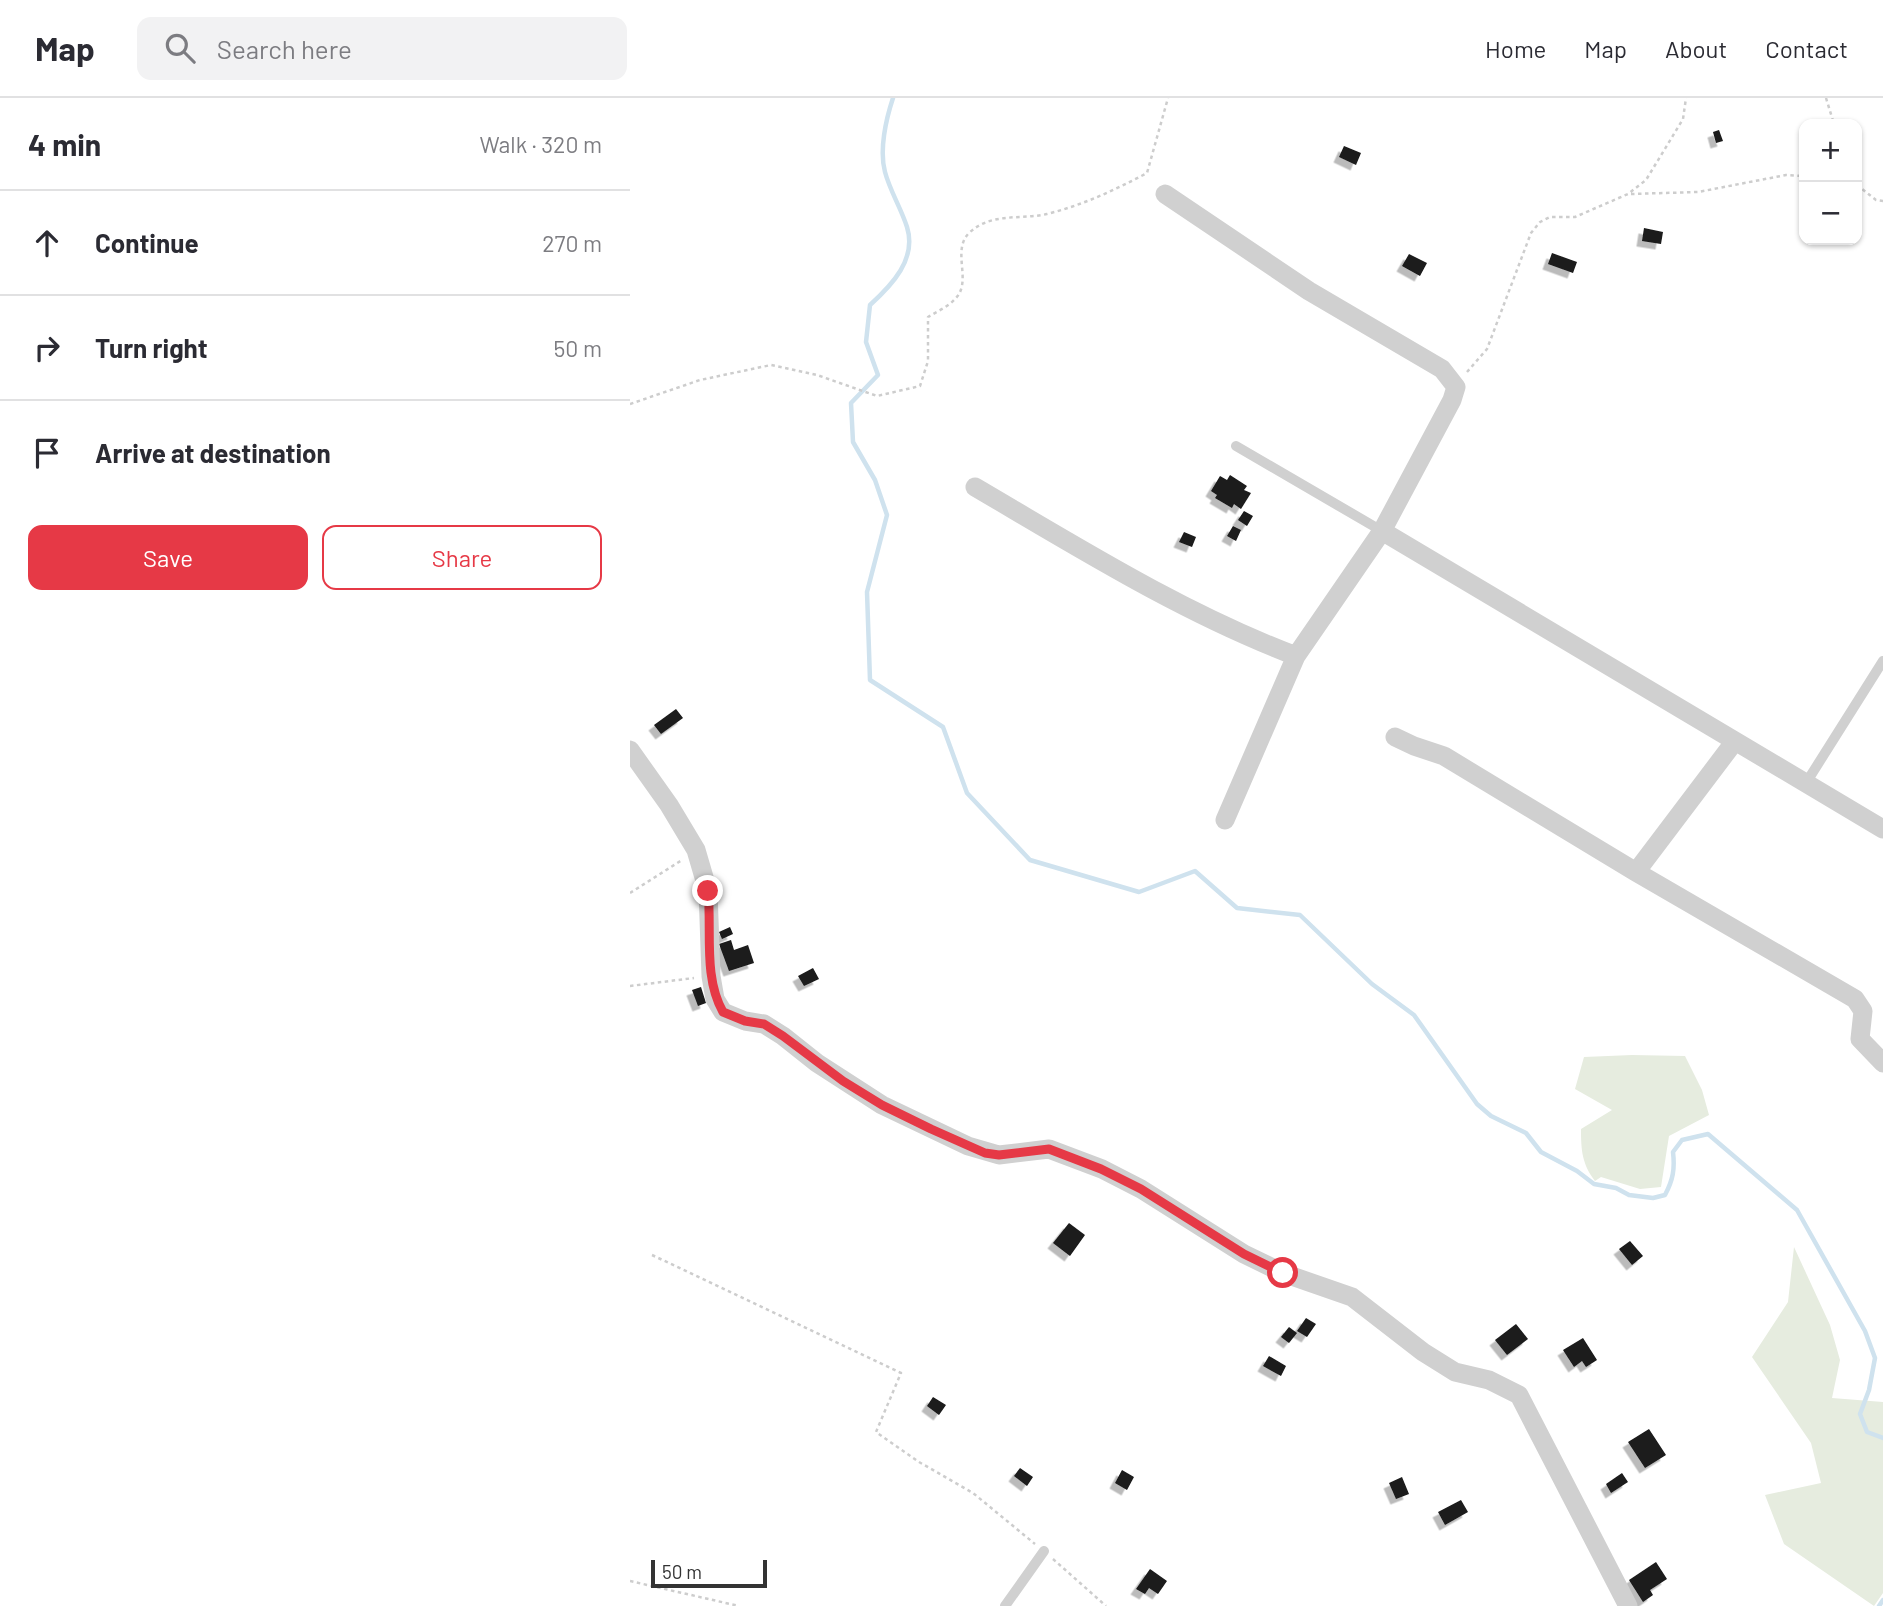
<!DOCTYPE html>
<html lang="en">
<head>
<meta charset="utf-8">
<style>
  :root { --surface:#fff; --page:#f2f2f3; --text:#2b2b33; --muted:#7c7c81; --line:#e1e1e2; --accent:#e63946 }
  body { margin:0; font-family:Barlow,sans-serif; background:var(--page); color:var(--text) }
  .controls { position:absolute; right:21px; top:21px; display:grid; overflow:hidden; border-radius:14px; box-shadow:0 2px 5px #0004 }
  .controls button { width:63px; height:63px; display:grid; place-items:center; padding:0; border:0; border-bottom:2px solid var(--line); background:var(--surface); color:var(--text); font:35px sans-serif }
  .scale { position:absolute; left:21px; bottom:18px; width:116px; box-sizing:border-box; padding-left:7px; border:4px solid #333; border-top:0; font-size:19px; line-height:24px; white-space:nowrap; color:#333; -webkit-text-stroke:5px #fff; paint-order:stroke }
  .stop { position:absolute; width:21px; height:21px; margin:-16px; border:5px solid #e63946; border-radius:50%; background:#fff }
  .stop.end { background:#e63946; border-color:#fff; box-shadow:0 2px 7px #0008 }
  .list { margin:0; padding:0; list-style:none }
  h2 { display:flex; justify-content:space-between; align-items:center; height:91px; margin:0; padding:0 28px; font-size:30px }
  h2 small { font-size:23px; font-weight:400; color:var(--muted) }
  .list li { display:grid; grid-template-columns:46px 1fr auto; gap:21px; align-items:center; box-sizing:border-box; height:105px; padding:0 28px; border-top:2px solid var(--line) }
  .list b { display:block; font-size:26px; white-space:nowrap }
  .list em { font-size:23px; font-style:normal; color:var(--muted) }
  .actions { display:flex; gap:14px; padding:21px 28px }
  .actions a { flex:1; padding:16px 0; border:2px solid var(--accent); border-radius:14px; text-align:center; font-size:24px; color:var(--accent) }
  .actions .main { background:var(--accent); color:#fff }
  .icon { flex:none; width:38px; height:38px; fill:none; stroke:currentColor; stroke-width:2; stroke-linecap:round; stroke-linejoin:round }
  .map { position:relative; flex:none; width:1253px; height:1508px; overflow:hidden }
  header { display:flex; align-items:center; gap:42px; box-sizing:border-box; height:98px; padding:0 35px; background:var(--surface); border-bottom:2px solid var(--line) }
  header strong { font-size:33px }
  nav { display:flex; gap:38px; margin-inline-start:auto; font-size:24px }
  .search { width:490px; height:63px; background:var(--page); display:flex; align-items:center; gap:18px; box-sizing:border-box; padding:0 24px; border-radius:14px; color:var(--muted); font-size:26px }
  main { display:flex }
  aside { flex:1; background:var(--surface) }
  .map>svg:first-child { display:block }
</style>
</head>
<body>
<header>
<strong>Map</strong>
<div class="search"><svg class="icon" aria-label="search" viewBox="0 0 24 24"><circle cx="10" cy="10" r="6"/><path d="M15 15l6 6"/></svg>Search here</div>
<nav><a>Home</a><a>Map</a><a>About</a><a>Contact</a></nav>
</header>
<main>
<aside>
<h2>4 min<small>Walk · 320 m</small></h2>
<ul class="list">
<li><svg class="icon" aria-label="ahead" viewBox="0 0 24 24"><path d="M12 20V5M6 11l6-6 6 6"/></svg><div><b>Continue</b></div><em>270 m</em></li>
<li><svg class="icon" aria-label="right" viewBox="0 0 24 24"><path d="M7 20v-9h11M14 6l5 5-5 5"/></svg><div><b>Turn right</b></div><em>50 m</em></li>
<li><svg class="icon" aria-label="arrive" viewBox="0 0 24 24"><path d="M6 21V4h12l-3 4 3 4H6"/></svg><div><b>Arrive at destination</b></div></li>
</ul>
<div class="actions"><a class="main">Save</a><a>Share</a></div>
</aside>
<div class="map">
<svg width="1253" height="1508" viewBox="0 0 1253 1508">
  <defs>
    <filter id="shadow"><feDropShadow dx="-5.5" dy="5.5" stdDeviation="0" flood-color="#0004"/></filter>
  </defs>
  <rect width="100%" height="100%" fill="#fff"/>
  <!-- green -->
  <path fill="#e6ecdf" d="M1002 957 1055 958 1072 992 1079 1017 1039 1038 1031 1089 1010 1091 971 1079 965 1083C952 1066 951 1052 951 1031L982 1012 945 991 954 959Z
    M1164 1149 1200 1227 1210 1262 1202 1300 1253 1304V1495L1244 1508 1154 1446 1135 1397 1191 1385 1181 1345 1122 1259 1158 1204Z"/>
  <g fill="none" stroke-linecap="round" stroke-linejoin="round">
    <!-- stream -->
    <path stroke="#cfe2ee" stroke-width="4.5" d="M263 0C256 21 249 52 255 74 260 93 271 110 277 129 287 161 262 187 240 207L236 244 248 277 221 305 223 344 245 382 257 417 237 494 240 582 313 629 337 695 400 762 509 794 565 773 607 810 670 817 742 886 784 917 847 1006 861 1018 896 1035 911 1054 947 1073 964 1086 986 1090 999 1097 1023 1100 1035 1097C1043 1082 1045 1071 1043 1054L1052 1042 1078 1036 1167 1112 1235 1233 1245 1260 1239 1292 1230 1316 1237 1334 1253 1340
      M1249 1508 1253 1502"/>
  </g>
  <!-- building -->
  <path fill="#1a1a1a" filter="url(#shadow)" d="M1089 32 1093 43 1086 45 1083 34Z
    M714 48 731 55 726 67 709 59Z
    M1014 130 1033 134 1031 146 1012 143Z
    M922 155 947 164 943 175 918 166Z
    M779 156 797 165 790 178 772 168Z
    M600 377 617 388 614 392 621 395 611 411 604 406 602 410 585 400 587 397 581 393 590 378 597 382Z
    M614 413 623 418 617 428 608 422Z
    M603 428 611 432 606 443 597 438Z
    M554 434 566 439 562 449 549 444Z
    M46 611 53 620 31 636 24 627Z
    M100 829 103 836 92 841 89 834Z
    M101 842 104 852 118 847 124 865 99 873 89 846Z
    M183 870 189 881 174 888 168 878Z
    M71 889 76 905 68 908 62 892Z
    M439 1125 455 1137 440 1158 423 1145Z
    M1000 1143 1013 1158 1002 1167 989 1151Z
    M676 1220 686 1226 677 1239 667 1233Z
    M886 1226 898 1241 877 1257 865 1242Z
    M659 1229 667 1235 659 1245 651 1239Z
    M953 1240 967 1262 956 1269 952 1263 944 1269 933 1252Z
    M639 1258 656 1268 651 1278 633 1268Z
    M303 1299 316 1307 309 1317 297 1308Z
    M1019 1331 1036 1357 1015 1370 998 1344Z
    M390 1370 403 1379 397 1388 384 1378Z
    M492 1372 504 1379 497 1392 485 1385Z
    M992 1375 998 1384 981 1395 976 1386Z
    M772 1379 779 1396 766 1401 759 1385Z
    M831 1402 838 1414 815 1427 808 1414Z
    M1026 1464 1037 1481 1020 1492 1023 1497 1013 1504 999 1482Z
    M520 1471 537 1483 528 1496 519 1490 515 1496 506 1491Z"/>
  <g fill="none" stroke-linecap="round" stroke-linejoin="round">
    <!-- path -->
    <path stroke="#cdcdcd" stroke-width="2.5" stroke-dasharray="3.5 3.5" stroke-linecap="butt" d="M1196 0 1204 26
      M1227 87 1246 102 1253 103
      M1001 96 1068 94 1156 77 1174 78
      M837 274 857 251 901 135 910 124 920 119H945L998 96 1016 82 1053 21 1056 0
      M0 306 70 282 141 267 187 277 247 298 290 288 298 263V219C306 214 318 209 325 201 343 184 321 153 339 135 361 114 391 122 417 116 453 107 485 92 517 75L538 0
      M0 795 52 762
      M0 888 64 880
      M22 1157 271 1275 246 1334 289 1364 343 1395 405 1446
      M423 1461 476 1508
      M0 1483 109 1508"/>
    <!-- lane -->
    <path stroke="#d0d0d0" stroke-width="10" d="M606 348 752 433
      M1176 685 1253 563
      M375 1508 414 1453"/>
    <!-- street -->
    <path stroke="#d0d0d0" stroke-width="19" d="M535 96 679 193 812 271 826 289 822 302 752 433 666 558 595 722
      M345 389C449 450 553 515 666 558
      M752 433 1253 731
      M765 639 784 648 814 658 1006 774 1225 901 1233 913 1230 941 1253 965
      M0 652 39 707 66 752 78 793 81 878 85 901 93 914 115 923 134 926 153 938 187 965 252 1007 338 1048 369 1057 419 1051 472 1071 511 1091 614 1156 653 1175 722 1199 793 1254 825 1274 859 1282 889 1297 998 1508
      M1006 774 1105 643"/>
  </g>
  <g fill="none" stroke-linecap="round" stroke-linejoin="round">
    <!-- route -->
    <path stroke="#e63946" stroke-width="9" d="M78 793C82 832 73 879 93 914L115 923 134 926 153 938 213 983 252 1007 301 1031 355 1055 369 1057 419 1051 471 1071 511 1091 614 1156 653 1175"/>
  </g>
</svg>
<div class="controls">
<button>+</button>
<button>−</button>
</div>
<div class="scale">50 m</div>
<div class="stop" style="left:653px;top:1175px"></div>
<div class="stop end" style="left:78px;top:793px"></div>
</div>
</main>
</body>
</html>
